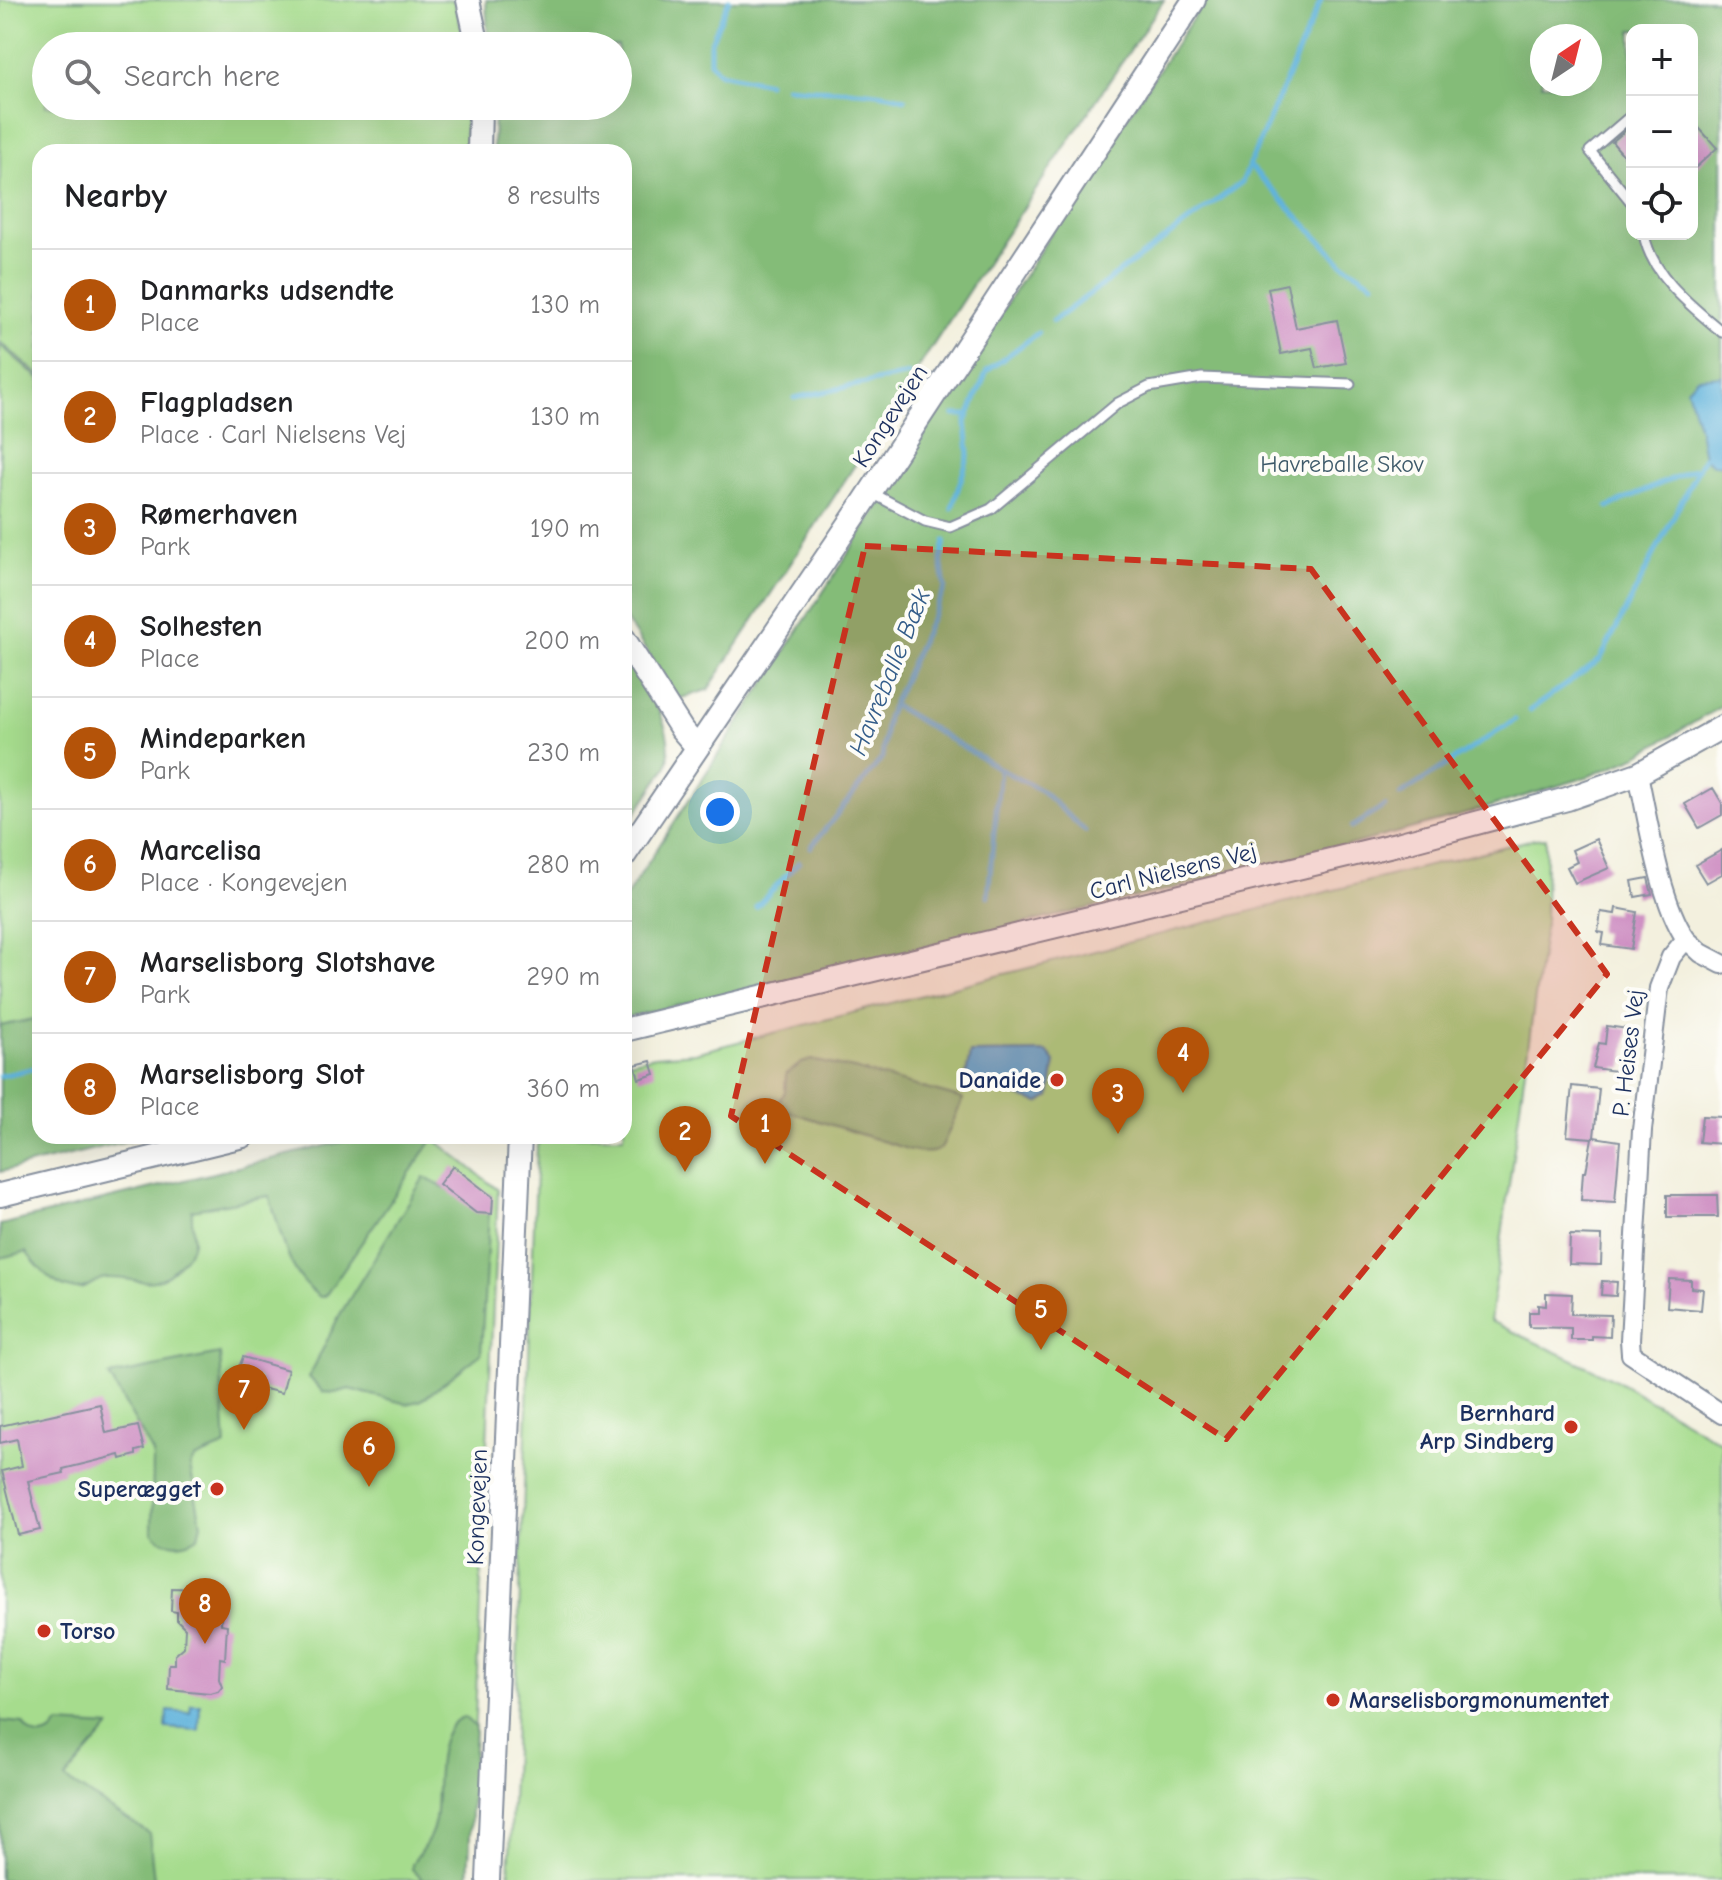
<!DOCTYPE html>
<html lang="en">
<head>
<meta charset="utf-8">
<style>
  :root { --surface:#fff; --page:#f2f2f2; --text:#202124; --muted:#757577; --line:#e0e0e0; --accent:#b45309 }
  body { margin:0; font-family:"Comic Neue",sans-serif; background:var(--page); color:var(--text) }
  .controls { position:absolute; right:24px; top:24px; display:grid; overflow:hidden; border-radius:16px; box-shadow:0 8px 32px #0002 }
  .controls button { width:72px; height:72px; display:grid; place-items:center; padding:0; border:0; border-bottom:2px solid var(--line); background:var(--surface); color:var(--text); font:40px sans-serif }
  .compass { position:absolute; left:1530px; top:24px; width:72px; height:72px; border-radius:50%; background:var(--surface); box-shadow:0 8px 32px #0002; rotate:35deg }
  .you { position:absolute; left:720px; top:812px; width:28px; height:28px; margin:-20px; border:6px solid #fff; border-radius:50%; background:#1a73e8; box-shadow:0 0 0 12px #1a73e833 }
  .badge { display:grid; place-items:center; width:52px; height:52px; border-radius:50%; background:var(--accent); color:#fff; font-size:26px; font-weight:700 }
  .pin { position:absolute; translate:-50% -66px; filter:drop-shadow(0 2px 4px #0008) }
  .pin::after { content:''; position:absolute; top:42px; width:28px; height:24px; background:inherit; clip-path:polygon(0 0,100% 0,50% 100%) }
  .list { margin:0; padding:0; list-style:none }
  h2 { display:flex; justify-content:space-between; align-items:center; height:104px; margin:0; padding:0 32px; font-size:34px }
  h2 small { font-size:26px; font-weight:400; color:var(--muted) }
  .list li { display:grid; grid-template-columns:52px 1fr auto; gap:24px; align-items:center; box-sizing:border-box; height:112px; padding:0 32px; border-top:2px solid var(--line) }
  .list b { display:block; font-size:30px; white-space:nowrap }
  .list p { margin:0; font-size:26px; white-space:nowrap; color:var(--muted) }
  .list em { font-size:26px; font-style:normal; color:var(--muted) }
  .icon { flex:none; width:44px; height:44px; fill:none; stroke:currentColor; stroke-width:2; stroke-linecap:round; stroke-linejoin:round }
  .map { position:relative; flex:none; width:1722px; height:1880px; overflow:hidden }
  .search { position:absolute; background:var(--surface); box-shadow:0 8px 32px #0002; left:32px; top:32px; width:600px; height:88px; display:flex; align-items:center; gap:20px; box-sizing:border-box; padding:0 28px; border-radius:44px; color:var(--muted); font-size:30px }
  .panel { position:absolute; background:var(--surface); box-shadow:0 8px 32px #0002; left:32px; top:144px; width:600px; height:1000px; border-radius:24px }
  .map>svg:first-child { display:block }
</style>
</head>
<body>
<div class="map">
<svg width="1722" height="1880" viewBox="0 0 1722 1880">
  <rect width="100%" height="100%" fill="#fdfcf7"/>
  <filter id="ink" filterUnits="userSpaceOnUse"><feTurbulence type="fractalNoise" baseFrequency=".0125" numOctaves="2"/><feDisplacementMap in="SourceGraphic" scale="16" xChannelSelector="R" yChannelSelector="G"/><feConvolveMatrix kernelMatrix="1 2 1 2 8 2 1 2 1" color-interpolation-filters="sRGB"/></filter>
  <filter id="wash" filterUnits="userSpaceOnUse"><feTurbulence type="fractalNoise" baseFrequency=".006" numOctaves="4" result="noise"/><feDisplacementMap in="SourceGraphic" scale="32" xChannelSelector="R" yChannelSelector="G"/><feGaussianBlur stdDeviation="1.8" result="paint"/><feColorMatrix in="noise" values="0 0 0 0 0 0 0 0 0 0 0 0 0 0 0 0 0 1.4 0 .05"/><feComposite in="paint" operator="in"/></filter>
  <g filter="url(#wash)">
    <rect width="100%" height="100%" fill="#f3f0de"/>
    <!-- green -->
    <path fill="#a6dc8d" stroke="#608676" stroke-width="2" d="M0 0H454L466 46H46V106H466L465 152H40V376L0 342Z
      M0 345 40 379V1018L0 1026Z
      M1546 838 1545 926 1490 1321 1614 1379 1722 1443V1880H509L537 1146 543 1136H624V1063L655 1056 695 1053 1534 839Z
      M365 1136H431L498 1190 468 1880H0V1228L206 1178Z"/>
    <!-- forest -->
    <path fill="#84bc78" stroke="#50766b" stroke-width="2" fill-rule="evenodd" d="M486 0H1164L996 249 708 690 678 699 624 617V152H493L494 106H618V46H488Z
      M1205 0H1722V706L1631 759 1587 777 1459 816 1298 859 624 1018V900L882 501 1072 200ZM1632 30H1692V234H1632ZM1542 36H1590V84H1542Z
      M624 657C645 689 677 724 667 766L624 831Z
      M40 1018V1136H148L0 1172V1026Z
      M811 1060 854 1069 963 1099 942 1147C933 1156 919 1152 907 1149L781 1109 776 1105 785 1092 786 1074 802 1063Z
      M366 1136H429L433 1139 325 1296 320 1297C285 1273 282 1232 269 1196L192 1210C191 1220 194 1231 193 1241 192 1250 187 1256 181 1262 154 1294 141 1277 108 1278 99 1278 94 1283 86 1287 62 1297 39 1269 26 1252L0 1258V1225Z
      M424 1177 471 1203 490 1195 481 1354 422 1400 407 1404 349 1389 336 1393 323 1392 309 1377 339 1316Z
      M220 1354 226 1446 194 1459 190 1466 201 1524 198 1537C184 1547 163 1546 152 1532L153 1453 109 1376Z
      M464 1717 475 1727 468 1880H423L412 1869V1864C422 1848 431 1841 435 1820 440 1791 430 1727 464 1717Z
      M0 1721 23 1723C31 1740 49 1741 58 1724L110 1727 65 1779 149 1833 154 1880H0Z"/>
    <!-- water -->
    <path fill="#61b3dc" stroke="#3e719d" stroke-width="2" d="M1722 376V465L1713 464 1704 457 1699 429 1687 389 1697 378Z
      M1047 1052 1055 1062 1050 1097 1039 1103 965 1081 970 1053Z
      M191 1705H200L199 1730 166 1728 167 1711 190 1713Z"/>
    <g fill="none" stroke-linecap="round" stroke-linejoin="round">
      <!-- stream -->
      <path stroke="#61b3dc" stroke-width="5" d="M729 0 710 44V62L720 73 768 83
        M786 87C826 92 866 87 905 99
        M1250 166 1342 263 1373 283
        M1053 321 1242 182 1321 0
        M794 398 909 374
        M954 415H969
        M1608 507 1694 469
        M952 508 969 454 966 422 987 371 1038 333
        M893 705 1000 769 988 896
        M1530 710 1600 660 1704 457
        M1000 769 1042 791 1085 831
        M1400 795 1515 720
        M1352 827 1385 806
        M811 847 882 758 887 717 945 588 941 559 945 541
        M756 907 799 862
        M0 1076 40 1067"/>
    </g>
    <g id="blocks">
      <!-- building -->
      <path fill="#ce8ec2" d="M1692 120 1717 148 1692 171Z
        M1627 129 1632 134V165L1612 142Z
        M1287 284 1296 328 1337 320 1346 363 1317 368 1312 348 1281 354 1268 288Z
        M1713 788 1722 803V815L1699 828 1685 804Z
        M1596 839 1609 868 1575 883 1567 867 1577 862 1572 850Z
        M1722 850V874L1706 883 1695 865Z
        M1648 878 1652 894 1635 897 1632 881Z
        M1616 908 1637 912 1631 949 1602 945 1604 933 1598 932 1601 912 1615 914Z
        M1607 1026 1628 1029 1623 1068 1616 1067 1615 1071 1593 1068 1599 1043 1605 1044Z
        M651 1061 655 1074 639 1079 635 1065Z
        M1572 1086 1599 1089 1594 1137 1620 1141 1615 1202 1581 1200 1583 1172H1586L1592 1138 1567 1136Z
        M1702 1116 1722 1117V1144L1699 1142Z
        M453 1166 493 1197 492 1214 476 1213 439 1184Z
        M1667 1195H1717L1718 1217H1667Z
        M1570 1235 1602 1236 1601 1265 1569 1264Z
        M1669 1279 1691 1280V1288L1703 1289 1701 1310 1667 1307Z
        M1602 1281 1617 1282 1616 1296 1601 1295Z
        M1546 1293 1572 1294 1571 1314 1611 1315 1610 1337 1592 1336V1340H1571V1328L1529 1327V1312H1538V1305L1546 1306Z
        M243 1357 288 1370 282 1393 257 1387 260 1378 238 1370Z
        M100 1404 106 1433 138 1426 144 1449 136 1451V1455L121 1459 120 1455 63 1469 64 1473 28 1481 40 1530 18 1535 2 1471 22 1466 17 1439 0 1443V1426Z
        M208 1587 218 1588 223 1592 221 1624 227 1625 225 1659 220 1658 219 1678 222 1686 218 1691 210 1693 168 1689 169 1664H175V1655L184 1647 185 1628 177 1620V1612L171 1611 172 1588 205 1589Z"/>
    </g>
  </g>
  <g filter="url(#ink)">
    <use href="#blocks" fill-opacity="0" stroke="#87909e" stroke-width="2"/>
    <g fill="none" stroke-linecap="round" stroke-linejoin="round">
      <defs>
        <path id="service" d="M1632 115 1590 151 1632 203
          M1644 234C1651 275 1691 306 1722 332
          M872 493 925 521 950 527 991 509 1118 403 1149 387 1202 378 1350 384"/>
        <path id="minor" d="M1638 774C1648 820 1660 902 1686 939L1671 957 1659 988 1642 1130 1630 1340 1631 1354 1722 1414
          M1686 939 1701 953 1722 964"/>
        <path id="tertiary" d="M468 0 478 46
          M479 152 480 106
          M624 639 682 730 697 747
          M624 856 858 511 1194 0
          M624 1030 1401 843 1567 799 1638 774 1722 727
          M0 1195 243 1136
          M488 1880 520 1136"/>
      </defs>
      <!-- service casing -->
      <use href="#service" stroke="#87909e" stroke-width="13"/>
      <!-- minor casing -->
      <use href="#minor" stroke="#87909e" stroke-width="22"/>
      <!-- tertiary casing -->
      <use href="#tertiary" stroke="#87909e" stroke-width="26"/>
      <!-- service -->
      <use href="#service" stroke="#fff" stroke-width="9"/>
      <!-- minor -->
      <use href="#minor" stroke="#fff" stroke-width="18"/>
      <!-- tertiary -->
      <use href="#tertiary" stroke="#fff" stroke-width="22"/>
    </g>
  </g>
  <!-- marked area -->
  <path fill="#c8321e" fill-opacity="0.2" stroke="#c8321e" stroke-width="6" stroke-dasharray="16 10" stroke-linejoin="round" d="M865 546 1311 569 1607 974 1226 1439 731 1116Z"/>
  <!-- markers -->
  <g fill="#c8321e" stroke="#fdfcf7" stroke-width="3">
    <circle cx="1057" cy="1080" r="8"/>
    <circle cx="1571" cy="1427" r="8"/>
    <circle cx="217" cy="1489" r="8"/>
    <circle cx="44" cy="1631" r="8"/>
    <circle cx="1333" cy="1700" r="8"/>
  </g>
  <g text-anchor="middle" stroke-width="8" stroke-linejoin="round" paint-order="stroke">
    <!-- street labels -->
    <g font-size="24" fill="#1b2f5e" stroke="#fdfcf7">
      <text transform="translate(890 416) rotate(-57)" y="8">Kongevejen</text>
      <text transform="translate(1173 871) rotate(-14)" y="8">Carl Nielsens Vej</text>
      <text transform="translate(1628 1053) rotate(-83)" y="8">P. Heises Vej</text>
      <text transform="translate(477 1507) rotate(-88)" y="8">Kongevejen</text>
    </g>
    <!-- park labels -->
    <g font-size="24" fill="#3e5a6a" stroke="#fdfcf7">
      <text x="1342" y="472">Havreballe Skov</text>
    </g>
    <!-- poi labels -->
    <g font-size="24" font-weight="bold" fill="#1b2f5e" stroke="#fdfcf7" text-anchor="end">
      <text x="1041" y="1088">Danaide</text>
      <text x="1555" y="1421">Bernhard<tspan x="1555" dy="28">Arp Sindberg</tspan></text>
      <text x="201" y="1497">Superægget</text>
      <text x="60" y="1639" text-anchor="start">Torso</text>
      <text x="1349" y="1708" text-anchor="start">Marselisborgmonumentet</text>
    </g>
    <!-- water labels -->
    <g font-size="26" font-style="italic" fill="#345d8a" stroke="#fdfcf7">
      <text transform="translate(889 672) rotate(-68)" y="9">Havreballe Bæk</text>
    </g>
  </g>
</svg>
<div class="controls">
<button>+</button>
<button>−</button>
<button><svg class="icon" aria-label="locate" viewBox="0 0 24 24"><circle cx="12" cy="12" r="6"/><path d="M12 2v4M12 18v4M2 12h4M18 12h4"/></svg></button>
</div>
<svg class="compass" viewBox="-18 -18 36 36"><path d="M0-13l5 13h-10z" fill="#e53935"/><path d="M0 13l5-13h-10z" fill="#757577"/></svg>
<div class="you"></div>
<div class="pin badge" style="left:765px;top:1164px">1</div>
<div class="pin badge" style="left:685px;top:1172px">2</div>
<div class="pin badge" style="left:1118px;top:1134px">3</div>
<div class="pin badge" style="left:1183px;top:1093px">4</div>
<div class="pin badge" style="left:1041px;top:1350px">5</div>
<div class="pin badge" style="left:369px;top:1487px">6</div>
<div class="pin badge" style="left:244px;top:1430px">7</div>
<div class="pin badge" style="left:205px;top:1644px">8</div>
<div class="search"><svg class="icon" aria-label="search" viewBox="0 0 24 24"><circle cx="10" cy="10" r="6"/><path d="M15 15l6 6"/></svg>Search here</div>
<section class="panel">
<h2>Nearby<small>8 results</small></h2>
<ul class="list">
<li><span class="badge">1</span><div><b>Danmarks udsendte</b><p>Place</p></div><em>130 m</em></li>
<li><span class="badge">2</span><div><b>Flagpladsen</b><p>Place · Carl Nielsens Vej</p></div><em>130 m</em></li>
<li><span class="badge">3</span><div><b>Rømerhaven</b><p>Park</p></div><em>190 m</em></li>
<li><span class="badge">4</span><div><b>Solhesten</b><p>Place</p></div><em>200 m</em></li>
<li><span class="badge">5</span><div><b>Mindeparken</b><p>Park</p></div><em>230 m</em></li>
<li><span class="badge">6</span><div><b>Marcelisa</b><p>Place · Kongevejen</p></div><em>280 m</em></li>
<li><span class="badge">7</span><div><b>Marselisborg Slotshave</b><p>Park</p></div><em>290 m</em></li>
<li><span class="badge">8</span><div><b>Marselisborg Slot</b><p>Place</p></div><em>360 m</em></li>
</ul>
</section>
</div>
</body>
</html>
